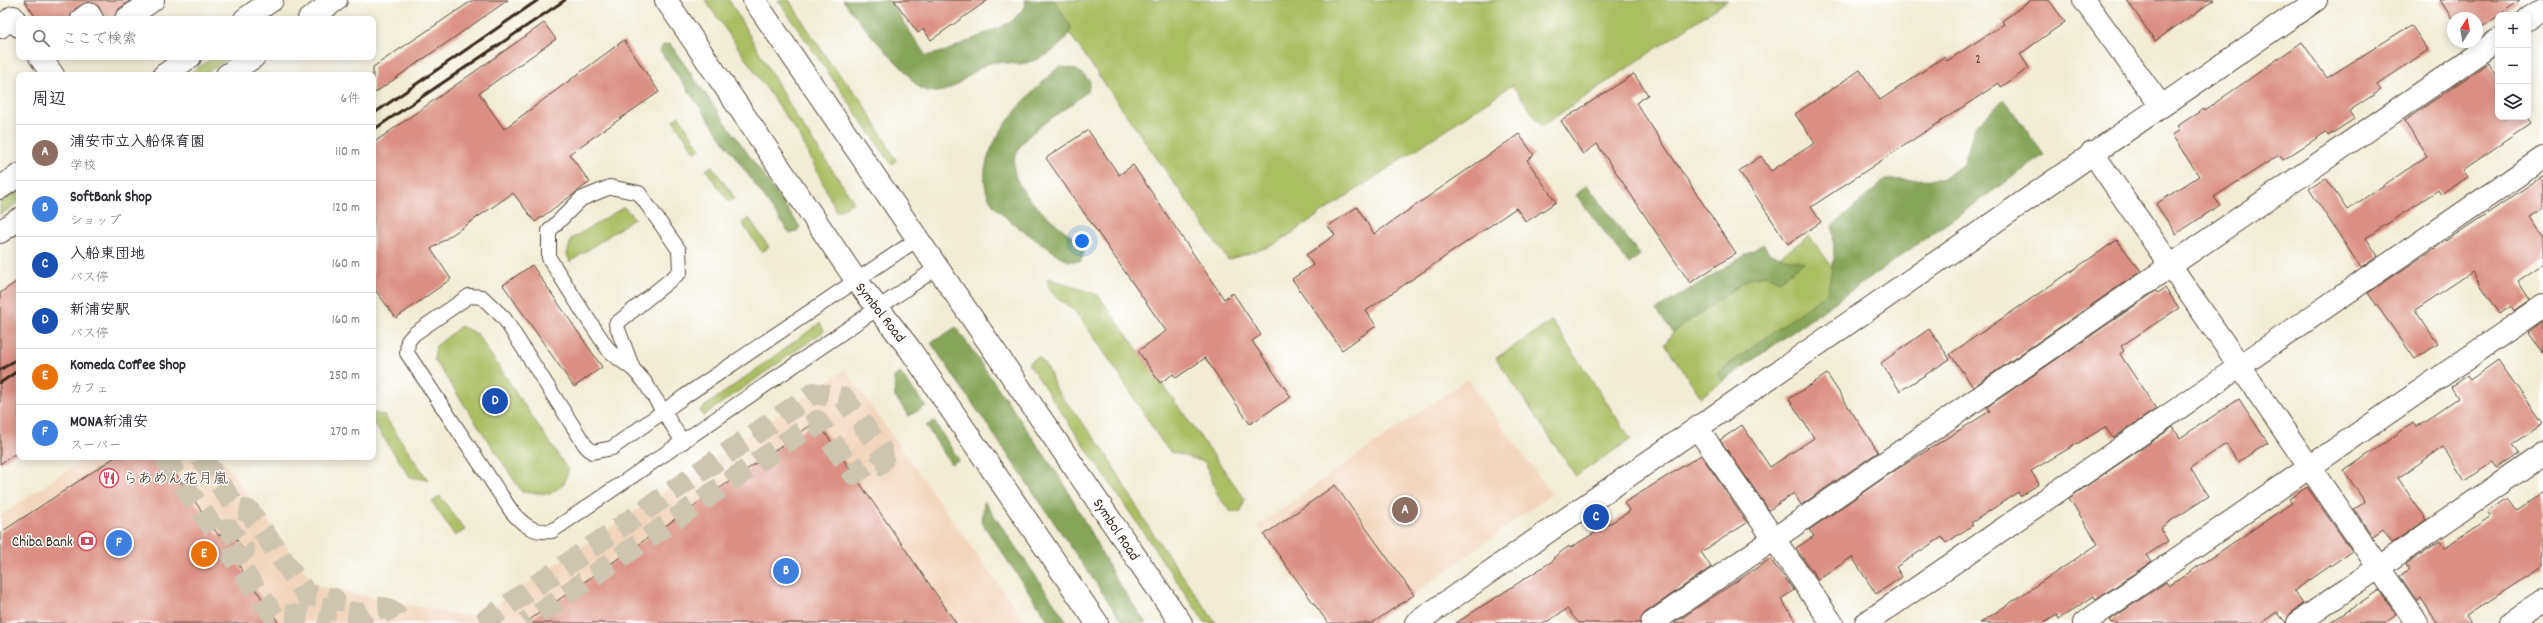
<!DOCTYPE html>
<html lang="ja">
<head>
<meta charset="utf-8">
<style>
  :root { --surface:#fff; --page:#f7f7f7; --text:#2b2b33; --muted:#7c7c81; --line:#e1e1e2; --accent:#db2777 }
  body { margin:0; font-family:Dekko,"Klee One",sans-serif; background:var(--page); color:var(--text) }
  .controls { position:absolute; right:12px; top:12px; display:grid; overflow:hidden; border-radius:8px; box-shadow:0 2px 10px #0003 }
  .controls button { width:36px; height:36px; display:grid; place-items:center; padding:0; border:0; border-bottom:1px solid var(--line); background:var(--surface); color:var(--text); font:20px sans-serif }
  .compass { position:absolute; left:2447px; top:12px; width:36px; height:36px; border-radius:50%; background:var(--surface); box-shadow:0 2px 10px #0003; rotate:11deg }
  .you { position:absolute; left:1082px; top:241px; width:14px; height:14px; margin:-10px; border:3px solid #fff; border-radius:50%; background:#1a73e8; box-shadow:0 0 0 6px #1a73e833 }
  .badge { display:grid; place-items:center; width:26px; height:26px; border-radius:50%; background:var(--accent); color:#fff; font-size:13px; font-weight:700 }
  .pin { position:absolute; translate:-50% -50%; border:2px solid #fff; box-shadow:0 1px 4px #0006 }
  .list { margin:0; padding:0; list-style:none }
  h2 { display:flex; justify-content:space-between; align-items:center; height:52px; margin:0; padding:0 16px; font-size:17px }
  h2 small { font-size:13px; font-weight:400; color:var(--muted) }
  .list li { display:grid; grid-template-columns:26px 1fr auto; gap:12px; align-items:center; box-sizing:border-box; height:56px; padding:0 16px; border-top:1px solid var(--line) }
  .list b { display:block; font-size:15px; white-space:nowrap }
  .list p { margin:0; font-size:13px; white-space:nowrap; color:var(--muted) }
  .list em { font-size:13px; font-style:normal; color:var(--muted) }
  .icon { flex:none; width:22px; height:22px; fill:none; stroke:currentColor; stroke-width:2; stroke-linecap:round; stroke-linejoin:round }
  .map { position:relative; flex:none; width:2543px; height:623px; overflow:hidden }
  .search { position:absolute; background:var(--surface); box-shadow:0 2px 10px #0003; left:16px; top:16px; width:360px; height:44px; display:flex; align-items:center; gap:10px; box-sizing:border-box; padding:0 14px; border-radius:8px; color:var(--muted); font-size:15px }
  .panel { position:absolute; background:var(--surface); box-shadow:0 2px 10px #0003; left:16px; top:72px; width:360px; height:388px; border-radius:8px }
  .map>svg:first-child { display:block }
</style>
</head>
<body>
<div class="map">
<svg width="2543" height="623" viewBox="0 0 2543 623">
  <rect width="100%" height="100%" fill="#fff"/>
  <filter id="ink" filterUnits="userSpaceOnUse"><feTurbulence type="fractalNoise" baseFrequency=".025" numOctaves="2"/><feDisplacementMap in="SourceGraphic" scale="8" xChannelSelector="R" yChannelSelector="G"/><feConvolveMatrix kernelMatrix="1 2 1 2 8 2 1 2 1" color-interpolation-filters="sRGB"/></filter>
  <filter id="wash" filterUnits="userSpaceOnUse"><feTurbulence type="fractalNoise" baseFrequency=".012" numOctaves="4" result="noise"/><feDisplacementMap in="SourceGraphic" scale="16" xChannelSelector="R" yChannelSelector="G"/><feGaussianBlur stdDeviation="0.9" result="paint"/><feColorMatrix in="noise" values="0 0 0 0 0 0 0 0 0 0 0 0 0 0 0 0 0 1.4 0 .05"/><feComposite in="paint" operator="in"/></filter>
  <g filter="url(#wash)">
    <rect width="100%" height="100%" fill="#f2ecd6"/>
    <!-- built -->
    <path fill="#f1d5bd" d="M845 370 1026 623H0V516L86 457H220L316 586 476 618Z
      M1467 379 1552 494 1374 623H1326L1257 526Z"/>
    <!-- green -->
    <path fill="#aabe62" stroke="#727440" d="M705 0H729L798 119 854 202 837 212 800 137Z
      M778 0H789L830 63 860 98 896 160 892 165Z
      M1046 0H1456L1458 2 1461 0H1728L1542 126 1512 85 1274 245 1228 260Z
      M214 57H230L204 75H187Z
      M679 116 700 149 695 152 673 120Z
      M712 166 735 198 729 202 706 170Z
      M19 189V202L0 215V202Z
      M624 207 635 218 570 262 567 254 571 239Z
      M749 218 769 247 762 252 742 223Z
      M1809 236 1850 290 1701 397 1665 344 1673 332Z
      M1048 278 1098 295 1245 499 1241 512H1231L1218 496 1205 462 1171 452 1162 442C1134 399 1108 355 1077 314 1067 302 1047 297 1048 278Z
      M1552 321 1631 439 1576 476 1496 358Z
      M820 323 824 331 703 416 700 410Z
      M461 326 477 334 568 470 564 484 550 494 522 492 434 359 436 346Z
      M1039 357 1049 370 1055 388 1103 449 1151 531 1216 623H1205L1028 363Z
      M373 413 384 415 428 480 410 477 373 422Z
      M440 496 465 530 455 536 432 502Z"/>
    <!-- forest -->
    <path fill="#87a558" stroke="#61683b" d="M843 0H889L926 56 946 51 1011 22 1026 6 1025 0H1054L1071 27C1065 48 1038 63 1017 64 1007 64 999 60 990 63 968 70 950 102 922 89 916 86 909 76 905 71 882 48 862 26 843 0Z
      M670 44 800 227 796 232 790 234 660 51 663 45Z
      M1059 67C1073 67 1080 70 1090 81L1088 91C1070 107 1049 118 1032 133 981 177 1051 216 1081 245L1084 253 1081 261H1069L1059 256C1042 243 1008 222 996 208 957 163 1027 95 1059 67Z
      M2004 99 2044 155 1723 381 1717 373 1827 293 1834 259 1833 226 1885 180 1941 179 1964 164 1974 128Z
      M1587 185 1640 255 1629 264 1576 195Z
      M1763 244 1772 255 1804 262 1779 281 1766 275 1750 278 1673 332 1656 310Z
      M956 327 1063 482 1117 581 1146 623H1123L931 343Z
      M900 373 926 406 909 416 895 397 894 377Z
      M934 421 959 460 951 464 926 426Z
      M984 501 1068 623H1050L982 523Z"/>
    <g id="blocks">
      <!-- building -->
      <path fill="#db8f82" d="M24 0H131L119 9 114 19H104L99 7 89 2 75 9 70 19H37Z
        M473 0H508L373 94V67Z
        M894 0H988L931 40 923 29 918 33Z
        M2031 0H2049L2065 22 2020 54 2029 68 2001 87 1999 83 1811 207 1821 222 1788 244 1739 171 1761 156 1771 171 1815 143 1795 114 1860 70 1880 100 1944 57 1947 61 2004 24 2002 21Z
        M2127 0H2214L2155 41Z
        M2440 0H2520L2477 31V18H2453V20Z
        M544 23 556 39 479 93 504 129 624 40 659 92 569 154 590 182 535 222 513 193 431 249 451 279 396 318 373 287V143Z
        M2411 25 2428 50 2377 85 2381 90 2349 111 2354 119 2328 136 2326 132 2283 160 2279 155 2214 197 2220 205 2176 234 2156 204 2199 176 2172 135 2180 130 2177 126 2204 109 2205 110 2302 42 2327 78Z
        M2488 63 2498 77V117H2525L2530 124 2463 170 2468 177 2441 195 2438 190 2366 238 2378 256 2361 268 2309 189 2326 178 2347 210 2427 156 2404 121Z
        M1634 74 1648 95 1636 103 1736 253 1690 283 1597 144 1583 154 1561 121Z
        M1088 130 1119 175 1133 165 1224 299 1233 293 1261 335 1252 341 1291 397 1250 424 1205 358 1176 378 1173 374 1160 383 1138 351 1166 331 1046 158Z
        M1519 134 1534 155 1527 160 1556 202 1526 222 1516 208 1366 311 1376 326 1342 350 1292 279 1313 265 1306 255 1335 235 1328 226 1357 207 1374 234Z
        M2543 176V209L2530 217 2543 237V264L2518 281 2530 300 2514 311 2511 306 2500 314 2472 272 2415 310 2438 344 2415 359 2368 293Z
        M2117 240 2141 271 1973 387 1950 354Z
        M532 265 602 367 574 387 503 285Z
        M19 280V451L0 464V293Z
        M2165 288 2179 308 2121 346 2124 351 2120 354 2156 409 2113 438 2105 427 2031 471 2039 484 2020 496 2018 492 1971 523 1973 525 1946 543 1942 537 1896 567 1902 577 1876 594 1852 557 1818 580 1796 548 1814 536 1809 530 1891 473 1990 411 1987 407 2156 291 2158 293Z
        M2543 321V354L2528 332Z
        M1929 329 1950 359 1900 391 1881 363Z
        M2498 360 2543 424 2512 444 2518 454 2497 468 2493 462 2465 481 2443 447 2398 478 2426 520 2392 543 2383 530 2373 537 2354 509 2365 502 2344 471 2413 423 2416 427 2458 398 2451 387 2467 376 2470 380Z
        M1827 374 1878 452 1801 505 1794 493 1769 510 1720 440 1742 425 1770 467 1814 438 1789 399Z
        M2239 399 2268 443 2238 462 2226 444 2190 468 2209 496 2160 528 2168 541 2147 555 2152 561 2096 600 2094 596 2059 619 2057 615 2044 623H1980L2098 544 2069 498 2173 427 2180 438Z
        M817 421 956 623H525Z
        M1701 455 1747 523 1701 552 1711 567 1645 613 1640 623H1579L1567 609 1545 623H1456L1554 560 1553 558 1569 546 1570 548 1630 511 1624 503Z
        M115 457H164L219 536 229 529 244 550 233 557 279 623H0V533Z
        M1335 485 1414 595 1372 623H1328L1264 535Z
        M2307 487 2352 551 2294 591 2303 604 2291 613 2286 623 2277 612 2261 623H2112L2110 620 2166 582 2169 586 2292 503 2289 499Z
        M2543 492V566L2466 616 2471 623H2437L2421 598 2417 601 2400 576 2409 569 2406 564 2440 541 2444 548 2491 516 2488 512 2508 498 2517 510Z
        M1770 559 1794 590 1781 599 1797 623H1674Z
        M2379 590 2396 615 2385 623H2330Z"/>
    </g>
  </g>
  <g filter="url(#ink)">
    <use href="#blocks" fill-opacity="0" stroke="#56473a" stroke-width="1"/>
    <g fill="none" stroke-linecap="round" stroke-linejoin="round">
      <!-- street-tunnel -->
      <path stroke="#cdc5b1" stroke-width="22" stroke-dasharray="22 11" stroke-linecap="butt" d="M164 457 219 536 229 529 244 550 233 557 274 616C295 614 311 615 330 623
        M201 457 237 509 249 511 307 595 334 599 332 609 363 615C375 603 395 606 400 623
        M482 623 814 393 844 398 882 451 883 459 879 465 872 466 868 464 854 474 817 421 525 623"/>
      <defs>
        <path id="lane" d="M919 238 685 396 612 448 592 452 585 445 504 318 482 297 469 296 414 334 408 341 407 353 512 512C524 526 534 533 552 531L938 267
          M633 369 616 324 680 272 679 250 639 193 610 187 581 199 549 231V258L583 312 610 352 633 369 644 381 683 442"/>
        <path id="street" d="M82 19 89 14 92 19
          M126 19 153 0
          M2528 19 2543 9
          M0 27 13 17 19 26
          M40 57 53 75
          M2092 152 2417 623
          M1698 429 1832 623
          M1652 623 2498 40
          M1866 623 2543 158
          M2084 623 2543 306
          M2298 623 2543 454
          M2510 623 2543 601"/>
        <path id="secondary" d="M666 0 856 280 909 348 1097 623
          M754 0 1181 623
          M2084 0 2161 106
          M245 19 272 0
          M309 19 336 0
          M164 75 190 57
          M227 75 254 57
          M0 188 19 175
          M0 232 19 219
          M1416 623C1717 416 2015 206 2316 0"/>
      </defs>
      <!-- lane casing -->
      <use href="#lane" stroke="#56473a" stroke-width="16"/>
      <!-- street casing -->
      <use href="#street" stroke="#56473a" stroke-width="24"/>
      <!-- secondary casing -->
      <use href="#secondary" stroke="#56473a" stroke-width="24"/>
      <!-- lane -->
      <use href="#lane" stroke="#fff" stroke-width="14"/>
      <!-- street -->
      <use href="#street" stroke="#fff" stroke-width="22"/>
      <!-- secondary -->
      <use href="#secondary" stroke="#fff" stroke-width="22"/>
      <!-- rail -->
      <path stroke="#3b2a1e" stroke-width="3" d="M373 114 538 0
        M373 130 565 0
        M0 370 19 358
        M0 383 19 370"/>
    </g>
  </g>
  <!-- icons -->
  <defs>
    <symbol id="restaurant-ring" viewBox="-11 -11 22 22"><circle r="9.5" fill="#fff" stroke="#d1495b" stroke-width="1.5"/><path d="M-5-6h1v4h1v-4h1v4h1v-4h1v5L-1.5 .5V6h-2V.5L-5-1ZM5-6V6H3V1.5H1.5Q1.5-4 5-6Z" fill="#d1495b"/></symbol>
    <symbol id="bank-ring" viewBox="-11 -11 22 22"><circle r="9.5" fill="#fff" stroke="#d1495b" stroke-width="1.5"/><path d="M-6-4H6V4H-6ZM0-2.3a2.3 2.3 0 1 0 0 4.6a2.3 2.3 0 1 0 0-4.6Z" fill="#d1495b"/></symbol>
  </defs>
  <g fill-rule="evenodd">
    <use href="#restaurant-ring" x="98" y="467" width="22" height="22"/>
    <use href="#bank-ring" x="76" y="530" width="22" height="22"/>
  </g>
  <g text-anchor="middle" stroke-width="3" stroke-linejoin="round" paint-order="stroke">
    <!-- number labels -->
    <g font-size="13" fill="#634337">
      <text x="1978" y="63">2</text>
    </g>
    <!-- street labels -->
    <g font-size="15" fill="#3b2a1e" stroke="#fff">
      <text transform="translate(881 312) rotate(52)" y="5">Symbol Road</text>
      <text transform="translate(1117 529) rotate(56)" y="5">Symbol Road</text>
    </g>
    <!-- poi labels -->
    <g font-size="15" fill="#3b2a1e" stroke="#fff" text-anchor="start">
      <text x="123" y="483">らあめん花月嵐</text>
      <text x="73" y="546" text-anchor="end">Chiba Bank</text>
    </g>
  </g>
</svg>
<div class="controls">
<button>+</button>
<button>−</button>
<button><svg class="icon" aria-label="layers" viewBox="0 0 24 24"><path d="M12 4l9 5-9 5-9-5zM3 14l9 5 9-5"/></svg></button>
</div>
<svg class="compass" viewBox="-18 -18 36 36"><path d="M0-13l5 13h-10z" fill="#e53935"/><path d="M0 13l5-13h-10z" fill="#7c7c81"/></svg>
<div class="you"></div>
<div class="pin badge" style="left:1405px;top:510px;background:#8d6e63">A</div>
<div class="pin badge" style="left:786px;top:571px;background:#3f7fe0">B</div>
<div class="pin badge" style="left:1596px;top:517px;background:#1a4fb4">C</div>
<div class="pin badge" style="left:495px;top:401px;background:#1a4fb4">D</div>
<div class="pin badge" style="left:204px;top:554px;background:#e8710a">E</div>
<div class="pin badge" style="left:119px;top:543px;background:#3f7fe0">F</div>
<div class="search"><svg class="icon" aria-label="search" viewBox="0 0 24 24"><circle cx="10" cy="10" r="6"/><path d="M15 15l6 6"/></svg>ここで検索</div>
<section class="panel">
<h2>周辺<small>6件</small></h2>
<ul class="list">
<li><span class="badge" style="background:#8d6e63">A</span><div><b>浦安市立入船保育園</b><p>学校</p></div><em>110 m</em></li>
<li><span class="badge" style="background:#3f7fe0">B</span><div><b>SoftBank Shop</b><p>ショップ</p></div><em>120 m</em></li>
<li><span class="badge" style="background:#1a4fb4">C</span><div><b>入船東団地</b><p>バス停</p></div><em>160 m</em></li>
<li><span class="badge" style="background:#1a4fb4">D</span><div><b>新浦安駅</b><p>バス停</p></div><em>160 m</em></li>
<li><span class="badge" style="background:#e8710a">E</span><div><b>Komeda Coffee Shop</b><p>カフェ</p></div><em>250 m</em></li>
<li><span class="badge" style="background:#3f7fe0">F</span><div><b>MONA新浦安</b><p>スーパー</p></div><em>270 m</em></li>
</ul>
</section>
</div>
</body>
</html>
